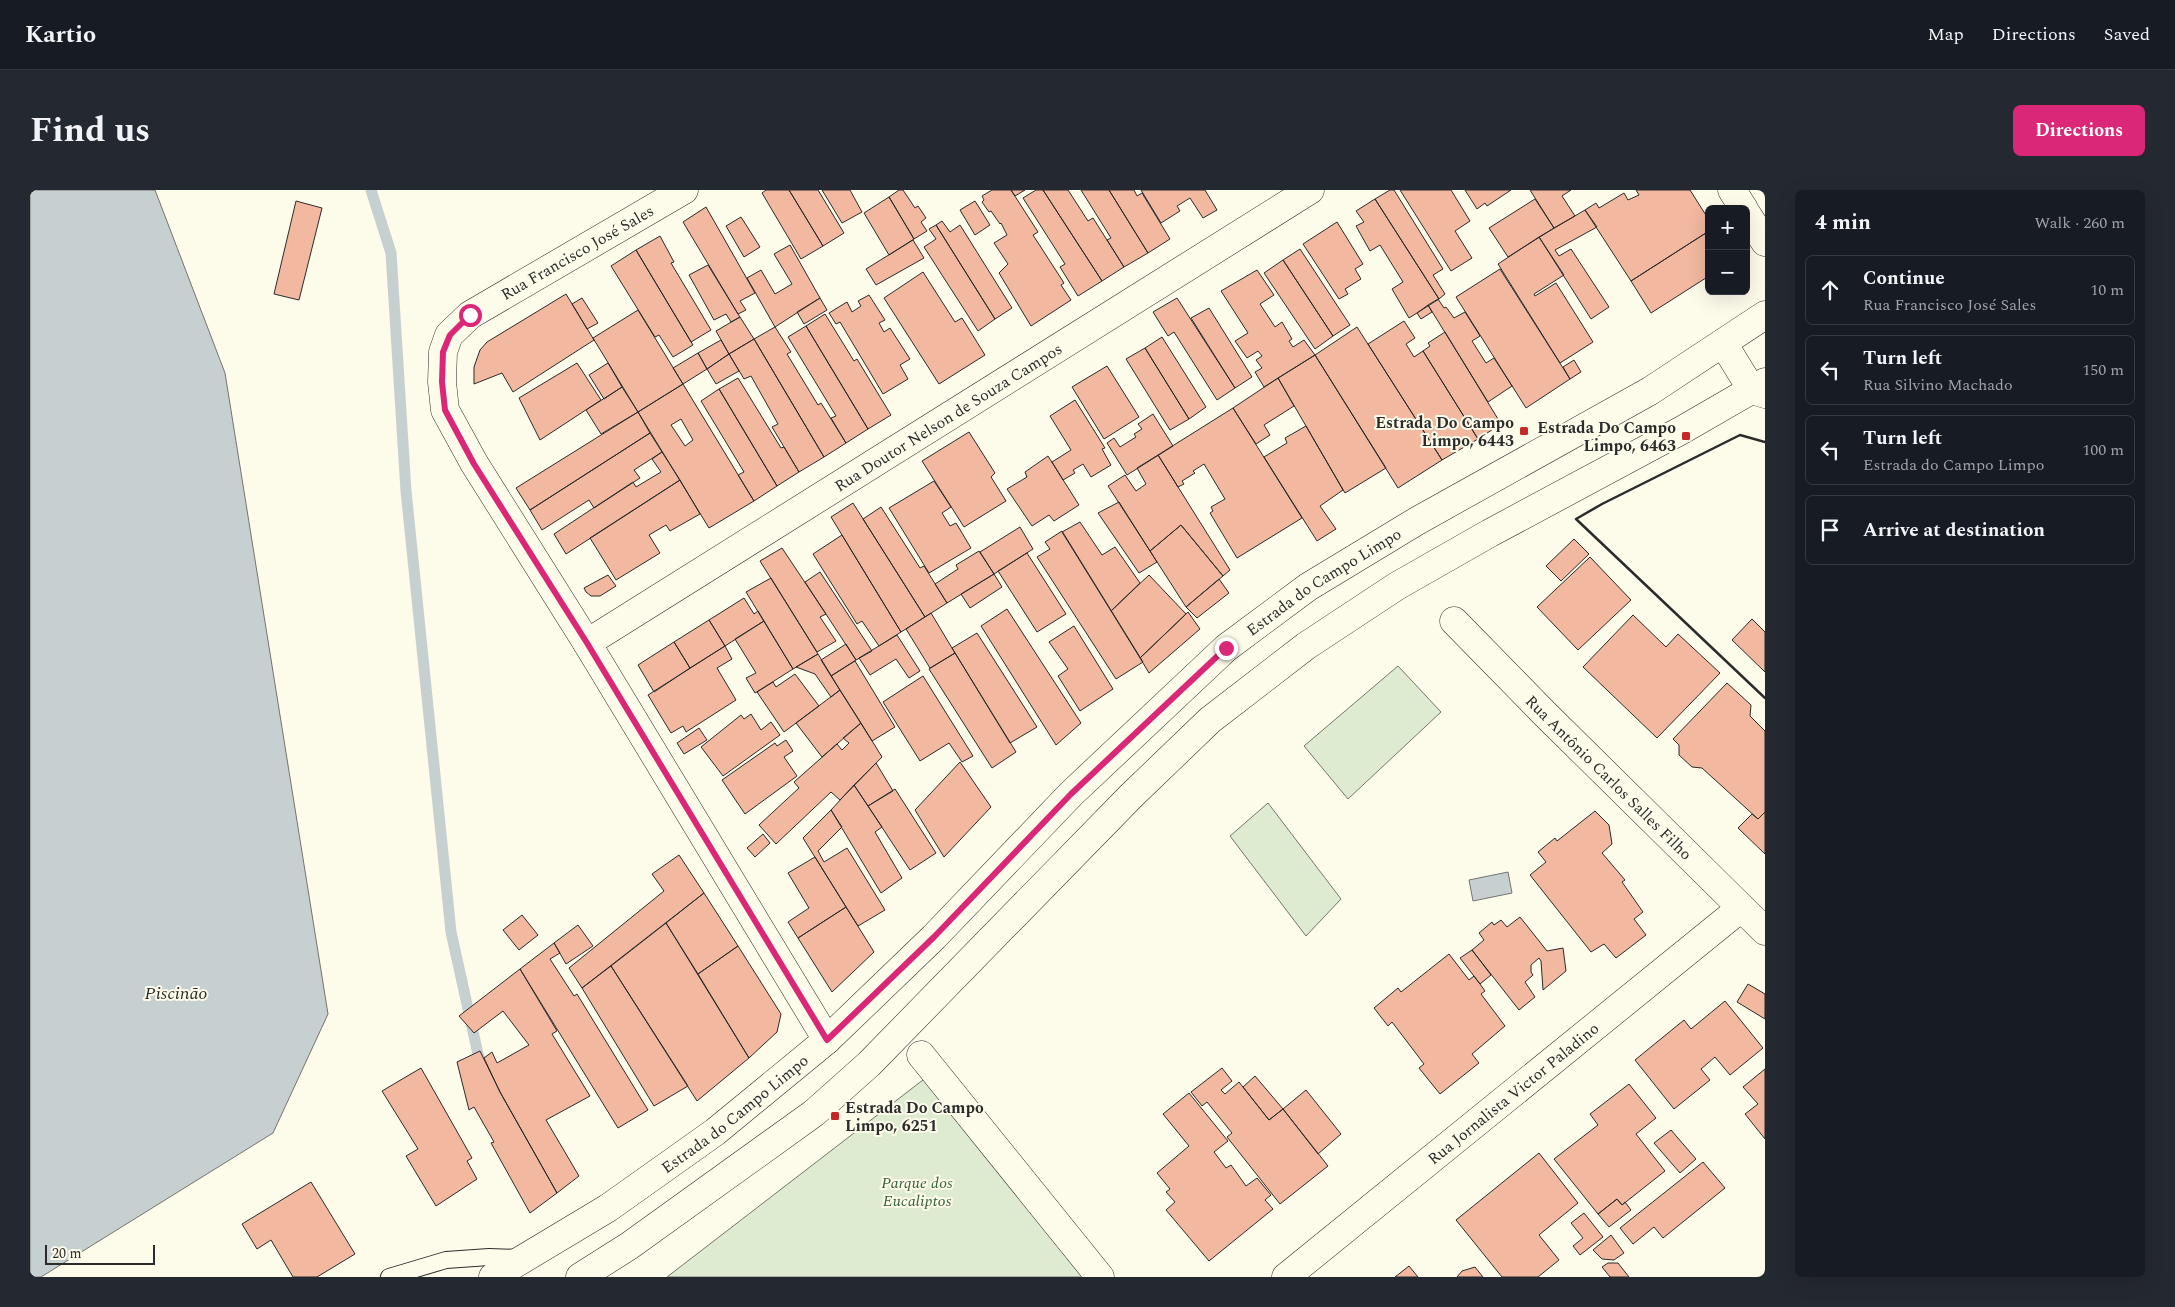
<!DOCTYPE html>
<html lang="en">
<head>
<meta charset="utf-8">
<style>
  :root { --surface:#171b24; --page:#242831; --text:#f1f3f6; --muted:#9ea1a6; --line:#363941; --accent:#db2777 }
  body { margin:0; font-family:Spectral,serif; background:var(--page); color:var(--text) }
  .controls { position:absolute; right:15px; top:15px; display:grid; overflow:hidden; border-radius:8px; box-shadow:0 5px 20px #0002 }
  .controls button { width:45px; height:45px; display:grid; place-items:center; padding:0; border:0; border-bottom:1px solid var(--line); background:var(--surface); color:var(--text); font:25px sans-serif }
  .scale { position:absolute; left:15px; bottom:12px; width:110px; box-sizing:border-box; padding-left:5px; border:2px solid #2b2b2b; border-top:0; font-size:14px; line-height:18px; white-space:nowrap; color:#2b2b2b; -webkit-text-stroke:4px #fdfbea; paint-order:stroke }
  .stop { position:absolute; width:15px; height:15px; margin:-11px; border:4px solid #db2777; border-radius:50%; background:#fff }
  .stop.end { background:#db2777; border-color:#fff; box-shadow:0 1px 5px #0008 }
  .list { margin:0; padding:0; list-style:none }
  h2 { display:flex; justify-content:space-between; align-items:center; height:65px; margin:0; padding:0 20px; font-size:21px }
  h2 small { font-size:16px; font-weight:400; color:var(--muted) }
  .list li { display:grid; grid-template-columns:32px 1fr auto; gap:15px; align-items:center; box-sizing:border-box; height:70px; margin:0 10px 10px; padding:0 10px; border:1px solid var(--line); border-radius:8px }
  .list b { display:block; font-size:19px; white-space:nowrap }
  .list p { margin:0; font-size:16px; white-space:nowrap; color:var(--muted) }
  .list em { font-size:16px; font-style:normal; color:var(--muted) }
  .icon { flex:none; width:28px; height:28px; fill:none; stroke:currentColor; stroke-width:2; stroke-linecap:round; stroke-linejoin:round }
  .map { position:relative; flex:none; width:1735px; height:1087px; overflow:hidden; border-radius:8px }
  header { display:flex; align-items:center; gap:30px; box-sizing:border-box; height:70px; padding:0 25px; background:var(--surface); border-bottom:1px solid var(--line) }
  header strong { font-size:24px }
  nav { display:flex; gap:28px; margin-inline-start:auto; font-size:18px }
  .intro { display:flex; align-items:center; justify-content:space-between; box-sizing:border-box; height:120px; padding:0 30px }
  h1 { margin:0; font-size:35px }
  .button { padding:12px 22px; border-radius:8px; background:var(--accent); color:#fff; font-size:18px; font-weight:700 }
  main { display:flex; gap:30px; padding:0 30px }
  aside { flex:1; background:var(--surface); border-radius:8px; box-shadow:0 5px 20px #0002 }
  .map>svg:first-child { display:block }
</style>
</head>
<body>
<header>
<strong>Kartio</strong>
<nav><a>Map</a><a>Directions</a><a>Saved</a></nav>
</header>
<div class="intro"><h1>Find us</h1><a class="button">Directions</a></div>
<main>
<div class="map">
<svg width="1735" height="1087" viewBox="0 0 1735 1087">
  <rect width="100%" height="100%" fill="#fdfbea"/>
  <!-- green -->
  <path fill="#deebd1" stroke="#74746e" d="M1368 476 1411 522 1318 609 1274 556Z
    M1238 613 1311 709 1276 746 1200 646Z
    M902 883 1064 1087H637Z"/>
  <!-- water -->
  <path fill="#c7d0d0" stroke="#74746e" d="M0 0H125L195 183 298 824 243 943 11 1087H0Z
    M1478 682 1482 703 1443 711 1439 690Z"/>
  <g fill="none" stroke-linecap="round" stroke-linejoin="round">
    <!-- stream -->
    <path stroke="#c7d0d0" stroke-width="11" d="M341 0 361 63 376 301 421 742 448 864 453 876"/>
  </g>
  <!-- building -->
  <path fill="#f2b8a0" stroke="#2b2b2b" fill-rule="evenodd" d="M736 0H759L793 56 771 69 732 3Z
    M759 0H788L814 43 793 56Z
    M792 0H820L832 22 812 33Z
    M869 0H873L885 18 888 16 896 28 891 32 897 41 884 49 859 7Z
    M962 0H981L1008 42 1003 45 1034 93 1031 95 1041 110 1001 136 969 83 978 74 964 53 977 45 971 33 970 34 961 21 959 22 952 12 954 10 952 6Z
    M981 0H995L985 6Z
    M1006 0H1013L1072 91 1048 106 1030 77 1035 74 993 8Z
    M1013 0H1038L1058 31 1063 28 1094 77 1072 91Z
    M1051 0H1079L1118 63 1094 77 1077 50 1081 48Z
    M1079 0H1104L1107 6 1112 3 1140 49 1118 63Z
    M1111 0H1175L1187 20 1173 28 1160 8 1147 16 1150 21 1131 33Z
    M1360 0H1364L1413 79 1403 85 1415 104 1409 109 1345 9Z
    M1370 0H1421L1440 31 1425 41 1442 68 1421 81Z
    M1435 0H1481L1457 16 1455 13 1447 19Z
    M1500 0H1541L1532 6 1545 26 1524 38Z
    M1606 0H1660L1679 30V41L1601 91 1555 20 1566 13 1569 18 1594 3 1598 10 1609 5Z
    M859 7 884 49 859 65 834 23Z
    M1345 9 1409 109 1379 128 1362 99 1373 92 1350 55 1340 61 1326 36 1334 32 1326 21Z
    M1505 9 1524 38 1478 67 1459 38Z
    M266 11 292 18 269 110 244 104Z
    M945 11 960 35 945 45 930 20Z
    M676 17 725 103 710 111 716 120 708 124 653 32Z
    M1555 20 1567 37 1525 60 1529 66 1541 59 1579 117 1561 129 1509 47Z
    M711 27 730 57 714 67 696 36Z
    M912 31 920 42 930 35 982 118 965 129 906 35Z
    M1307 32 1333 74 1325 79 1331 89 1315 99 1318 104 1309 109 1273 54Z
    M906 35 965 129 948 141 894 57 906 49 899 39Z
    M1679 41V86L1621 123 1601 91Z
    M630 46 644 72 641 73 681 140 661 152 606 60Z
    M1509 47 1534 85 1504 104 1505 106 1526 93 1563 152 1530 173 1468 74Z
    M883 50 894 68 846 95 836 79Z
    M760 55 790 108 745 137 717 88 731 80 745 104 762 94 744 64Z
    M1270 59 1320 135 1303 146 1253 70Z
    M606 60 663 155 643 167 629 145 625 147 581 76Z
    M1253 70 1303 146 1285 159 1234 83Z
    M678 75 708 124 710 127 701 132 696 124 684 130 659 85Z
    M1470 79 1540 189 1496 218 1426 107Z
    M1227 80 1244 105 1230 114 1245 137 1252 132 1262 149 1259 151 1263 157 1274 150 1285 165 1234 197 1225 182 1232 178 1226 170 1232 166 1228 161 1217 168 1205 151 1218 143 1191 101Z
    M893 82 925 132 932 128 955 165 909 194 854 108Z
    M536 104 564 150 483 202 472 183 444 194V177L450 160 457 152Z
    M839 105 855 130 849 133 854 142 860 138 880 169 870 175 878 189 853 204 810 132 806 134 799 123 817 112 822 122 831 116 828 111Z
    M552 108 568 133 557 139 542 114Z
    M790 108 797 120 774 134 767 122Z
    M1147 108 1205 198 1187 210 1144 142 1138 146 1123 122Z
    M1408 109 1414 118 1416 117 1424 128 1435 122 1450 146 1442 151 1456 173 1464 168 1482 196 1458 212 1398 115Z
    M1398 115 1402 122 1391 129 1387 123Z
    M1179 118 1222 187 1205 198 1161 128Z
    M608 120 653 194 608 222 563 148Z
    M795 124 824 171 827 169 861 225 838 239 776 136Z
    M710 127 724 149 699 164 686 141Z
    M1374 131 1385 148 1376 154 1384 167 1393 161 1448 249 1412 270 1338 154Z
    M776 136 838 239 816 253 801 228 806 226 758 147Z
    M745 137 761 162 757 164 788 215 791 213 816 253 794 267 724 149Z
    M1327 137 1412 270 1368 298 1285 165Z
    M1415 142 1471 234 1448 249 1393 161 1400 156 1398 153Z
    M1132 147 1176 217 1159 229 1115 158Z
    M724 149 794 267 769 282 742 237 748 234 721 186 714 189 699 164Z
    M691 150 699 164 677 179 668 163Z
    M1115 158 1159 229 1140 240 1096 169Z
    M668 163 677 179 653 194 643 178Z
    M699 164 709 181 686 194 677 179Z
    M1285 165 1356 278 1315 303 1248 188Z
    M1544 170 1551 182 1540 189 1533 177Z
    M547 173 571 210 510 250 489 208Z
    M578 173 592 197 574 209 559 185Z
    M1077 176 1109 227 1074 249 1042 197Z
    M708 188 751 258 754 257 769 282 747 296 689 199Z
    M1248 188 1264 216 1234 235 1240 245 1226 254 1203 218Z
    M653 194 724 311 679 338 608 222ZM651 229 663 250 655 256 641 235Z
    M592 197 608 222 571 244 556 220Z
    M689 199 747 296 724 311 708 285 714 282 671 211Z
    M1045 210 1075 258 1072 259 1081 275 1061 287 1053 274 1043 280 1045 283 1033 290 1022 272 1041 260 1020 226Z
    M1203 218 1272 328 1207 368 1180 323 1183 321 1181 317 1195 309 1174 274 1163 281 1165 283 1152 291 1154 294 1148 297 1128 265Z
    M608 222 620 243 500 320 486 298Z
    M1123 224 1143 256 1097 285 1077 253 1084 248 1090 257 1106 247 1104 244 1112 239 1108 234Z
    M1276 236 1313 300 1290 316 1306 339 1287 351 1234 267 1257 253 1255 248Z
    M939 242 965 283 961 287 976 311 934 337 892 271Z
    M620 243 632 262 604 280 610 288 564 318 559 310 512 340 500 320Z
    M632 262 650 290 536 364 524 344 603 292 606 297 631 282 622 269Z
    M1128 265 1200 380 1193 386 1151 335 1120 361 1078 296 1095 285 1106 301 1116 294 1107 278Z
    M1018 266 1049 315 1024 331 1019 325 1002 336 977 299 997 287 995 282Z
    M650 290 670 324 640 341 636 335 619 345 630 363 586 390 560 348Z
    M904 291 921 317 912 323 920 336 926 333 941 358 899 383 859 318Z
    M1089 312 1127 372 1109 383 1068 323Z
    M823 313 895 427 871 442 801 327Z
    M851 317 890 378 894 376 917 413 895 427 833 329Z
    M1050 332 1072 365 1085 357 1110 393 1081 421 1032 342Z
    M1151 335 1193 386 1156 417 1120 361Z
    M990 337 1003 359 964 384 950 362Z
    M1032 341 1113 472 1086 489 1007 367 1020 359 1015 352Z
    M812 345 871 442 849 456 832 431 827 434 783 364Z
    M1544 349 1559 364 1531 391 1516 376Z
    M752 358 796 424 790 427 806 451 787 462 730 371Z
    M949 361 964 384 917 413 905 394 928 379 926 375Z
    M997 363 1036 424 1007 442 968 381Z
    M1560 367 1601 410 1548 460 1507 417Z
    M790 382 842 461 826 470 775 392Z
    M964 384 972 397 940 418 931 404Z
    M578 385 586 396 570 406H561L556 402 554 398Z
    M1119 385 1156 424 1110 468 1081 421Z
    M741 388 788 464 763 479 716 402Z
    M1189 389 1199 403 1167 428 1156 417Z
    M714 408 724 424 728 421 734 431 695 456 679 430Z
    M977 419 1051 533 1026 555 951 436Z
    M1158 422 1170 439 1119 483 1110 468Z
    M901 423 925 463 900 478 876 439Z
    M1603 425 1636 457 1648 444 1690 483 1627 548 1553 477Z
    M1722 429 1735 442V482L1702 450Z
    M679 430 695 456 660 478 644 452Z
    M734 431 763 479 725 503 716 488 726 483 705 449Z
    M1044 436 1083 499 1050 521 1028 486 1038 479 1019 452Z
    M947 443 1007 537 980 553 922 458Z
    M867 445 890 481 879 488 866 469 840 485 829 468Z
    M644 452 660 478 624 502 608 475Z
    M816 454 826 470 801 486 791 470Z
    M695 456 702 469 687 478 706 510 656 542 653 536 641 543 618 505Z
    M925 463 986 562 962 578 899 479Z
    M788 464 810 500 801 507 785 484 766 477Z
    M825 471 865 537 842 551 801 486Z
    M765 484 789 516 754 542 727 502 743 492 746 497Z
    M893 486 943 566 932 572 919 553 890 571 853 512Z
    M1697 493 1721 515 1720 526 1735 541V622L1728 629 1672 578 1662 577 1649 565V555L1643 549Z
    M810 500 831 533 792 567 766 533Z
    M721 524 731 540 741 532 750 545 693 586 671 557 711 525 714 529Z
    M831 533 852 567 810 610 801 602 746 654 729 635 769 598 764 592 807 554 812 560 819 553 813 548Z
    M669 538 677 550 654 564 647 553Z
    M756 550 763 561 754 567 767 586 715 624 692 590 745 553 747 556Z
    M930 572 961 617 914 667 885 620Z
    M846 573 863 601 838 616 824 595Z
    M824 595 852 637 845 642 872 688 851 703 801 620Z
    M865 599 906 663 880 680 838 616Z
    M801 620 812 637 788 661 794 672 817 658 855 720 828 736 773 648Z
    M1565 621 1579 635 1582 654 1572 663 1595 690 1592 692 1613 722 1604 729 1616 745 1586 768 1574 754 1561 762 1500 685 1516 672 1508 662 1525 648 1527 651Z
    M1735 622V664L1708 638 1722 624 1728 629Z
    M733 644 740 653 725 667 717 658Z
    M649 665 674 703 552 798 539 778 634 701 622 684Z
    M785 667 816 717 768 748 758 732 779 718 758 683Z
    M674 703 708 756 668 784 636 733Z
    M816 717 844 762 802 802 768 748Z
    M492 725 508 745 489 760 473 740Z
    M1490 727 1517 761 1533 758 1536 781 1513 800 1511 771 1509 768 1501 775V782L1503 785 1495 792 1505 807 1489 820 1442 760 1454 750 1449 743 1462 732 1464 735 1471 730 1477 737Z
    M636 733 719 868 667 911 581 776Z
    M548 735 563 756 536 774 524 753Z
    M524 753 530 763 520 769 544 806 547 804 618 920 588 938 490 779Z
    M708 756 751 824 747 842 719 868 668 784Z
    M1442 760 1461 785 1450 794 1430 768Z
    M1419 764 1439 790 1444 786 1450 794 1455 801 1451 804 1475 836 1442 864 1449 873 1410 904 1389 878 1394 874 1362 832 1358 836 1344 818 1368 798 1371 802Z
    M581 776 658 896 624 916 552 798Z
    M490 779 527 841 522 844 560 906 516 930 549 986 527 1003 470 902 454 868 462 862 467 873 499 855 473 821 444 843 429 826Z
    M1718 794 1735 804V829L1707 812Z
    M1695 811 1733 858 1700 885 1685 867 1671 879 1680 890 1644 919 1605 870 1654 830 1661 839Z
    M450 861 470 902 527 1003 500 1023 461 953 464 952 444 917 439 920 427 872Z
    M391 878 442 968 437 971 447 989 406 1016 376 966 388 959 352 901Z
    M1192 878 1202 891 1191 900 1195 904 1209 892 1239 930 1253 919 1298 976 1250 1014 1197 947 1202 943 1177 912 1172 916 1161 902Z
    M1735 879V949L1715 924 1728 914 1713 897Z
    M1225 886 1253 919 1239 930 1213 897Z
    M1599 894 1626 928 1606 944 1635 981 1592 1015 1587 1009 1568 1024 1524 969 1568 935 1560 924Z
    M1276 900 1311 944 1288 964 1253 919Z
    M1159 903 1198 951 1184 962 1196 978 1201 975 1216 996 1227 988 1241 1005 1235 1010 1243 1019 1179 1071 1136 1020 1145 1012 1136 1002 1140 999 1127 983 1159 956 1133 924Z
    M1641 940 1666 969 1650 983 1624 953Z
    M1509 963 1548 1013 1509 1045 1529 1070 1508 1087H1472L1426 1030Z
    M1673 972 1695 998 1633 1048 1624 1037 1603 1054 1590 1038Z
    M281 992 325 1064 287 1087H263L241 1050 227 1059 212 1034Z
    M1587 1009 1592 1015 1595 1012 1601 1020 1579 1037 1568 1024Z
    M1554 1023 1573 1047 1550 1065 1543 1056 1553 1048 1541 1033Z
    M1581 1045 1594 1063 1584 1070 1572 1069 1563 1060Z
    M1578 1073H1588L1599 1087H1580L1572 1077Z
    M1379 1076 1388 1087H1365Z
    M1445 1077 1453 1087H1427L1432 1081Z"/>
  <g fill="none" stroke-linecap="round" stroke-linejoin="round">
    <defs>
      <path id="lane" d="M359 1087 416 1070 459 1067 491 1068"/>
      <g id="street">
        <path d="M654 0 440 125 419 145 413 162 412 192 415 220 444 273 557 453 797 850"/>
        <path d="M1702 0 1714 19"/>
        <path d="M1716 23 1735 52"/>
        <path d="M1693 153 1722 200 1735 204"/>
        <path id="s1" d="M1424 431 1514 523 1735 741"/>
        <path id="s2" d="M557 453 1280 0"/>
        <path d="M891 865 1070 1087"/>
        <path id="s3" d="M1256 1087 1711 718"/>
      </g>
      <g id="primary">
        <path id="s4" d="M463 1087 578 1018 685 942 797 850 904 747 1041 604 1196 458 1278 397 1387 331 1620 201 1735 125"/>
        <path d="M550 1087 599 1056 784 923 839 874 1101 606 1180 530 1276 456 1367 396 1460 343 1652 240 1735 192"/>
      </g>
    </defs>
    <!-- lane casing -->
    <use href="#lane" stroke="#2b2b2b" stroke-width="18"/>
    <!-- street casing -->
    <use href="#street" stroke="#2b2b2b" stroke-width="29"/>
    <!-- primary casing -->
    <use href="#primary" stroke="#2b2b2b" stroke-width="29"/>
    <!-- lane -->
    <use href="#lane" stroke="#fdfbea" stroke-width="16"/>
    <!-- street -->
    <use href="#street" stroke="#fdfbea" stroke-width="28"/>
    <!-- primary -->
    <use href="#primary" stroke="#fdfbea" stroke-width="28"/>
    <!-- wall -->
    <path stroke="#2b2b2b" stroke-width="2.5" d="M1735 252 1710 245 1572 314 1546 329 1735 508"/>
  </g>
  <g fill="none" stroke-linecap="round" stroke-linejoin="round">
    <!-- route -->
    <path stroke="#db2777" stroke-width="6" d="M440 125 420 145 413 162 412 192 415 220 444 274 557 453 797 850 904 747 1041 604 1196 458"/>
  </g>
  <!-- markers -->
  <g fill="#c62828" stroke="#fdfbea" stroke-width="2">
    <rect x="1489" y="236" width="10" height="10" rx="2.5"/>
    <rect x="1651" y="241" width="10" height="10" rx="2.5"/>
    <rect x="800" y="921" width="10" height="10" rx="2.5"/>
  </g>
  <g text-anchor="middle" stroke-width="4" stroke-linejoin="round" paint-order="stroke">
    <!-- street labels -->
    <g font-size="16" fill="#2b2b2b" stroke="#fdfbea">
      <text transform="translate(547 62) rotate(-30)" y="6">Rua Francisco José Sales</text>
      <text dy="6" stroke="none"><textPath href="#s2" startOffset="426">Rua Doutor Nelson de Souza Campos</textPath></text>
      <text dy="6" stroke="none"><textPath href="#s4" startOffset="1088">Estrada do Campo Limpo</textPath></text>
      <text dy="6" stroke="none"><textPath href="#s1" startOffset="220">Rua Antônio Carlos Salles Filho</textPath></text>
      <text dy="6" stroke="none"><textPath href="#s3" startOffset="292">Rua Jornalista Victor Paladino</textPath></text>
      <text dy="6" stroke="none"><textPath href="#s4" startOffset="292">Estrada do Campo Limpo</textPath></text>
    </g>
    <!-- poi labels -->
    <g font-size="16" font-weight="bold" fill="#2b2b2b" stroke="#fdfbea" text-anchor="end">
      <text x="1484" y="238">Estrada Do Campo<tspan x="1484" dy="18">Limpo, 6443</tspan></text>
      <text x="1646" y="243">Estrada Do Campo<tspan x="1646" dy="18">Limpo, 6463</tspan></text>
      <text x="815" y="923" text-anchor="start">Estrada Do Campo<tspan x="815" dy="18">Limpo, 6251</tspan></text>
    </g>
    <!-- park labels -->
    <g font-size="16" font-style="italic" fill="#34623c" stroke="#fdfbea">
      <text x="887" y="998">Parque dos<tspan x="887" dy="18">Eucaliptos</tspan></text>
    </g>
    <!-- water labels -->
    <g font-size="18" font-style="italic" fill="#2b2b2b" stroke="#fdfbea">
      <text x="146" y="809">Piscinão</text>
    </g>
  </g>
</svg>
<div class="controls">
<button>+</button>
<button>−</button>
</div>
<div class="scale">20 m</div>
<div class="stop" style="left:440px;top:125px"></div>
<div class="stop end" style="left:1196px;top:458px"></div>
</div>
<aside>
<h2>4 min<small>Walk · 260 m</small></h2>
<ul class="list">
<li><svg class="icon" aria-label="ahead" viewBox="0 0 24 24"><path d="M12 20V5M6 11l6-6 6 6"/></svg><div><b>Continue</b><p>Rua Francisco José Sales</p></div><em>10 m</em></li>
<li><svg class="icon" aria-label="left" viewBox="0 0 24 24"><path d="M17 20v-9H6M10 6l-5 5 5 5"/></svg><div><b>Turn left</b><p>Rua Silvino Machado</p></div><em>150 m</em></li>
<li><svg class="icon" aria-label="left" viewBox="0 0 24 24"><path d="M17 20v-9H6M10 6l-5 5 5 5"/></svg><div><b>Turn left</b><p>Estrada do Campo Limpo</p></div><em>100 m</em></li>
<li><svg class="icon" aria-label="arrive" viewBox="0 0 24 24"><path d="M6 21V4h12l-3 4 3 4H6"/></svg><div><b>Arrive at destination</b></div></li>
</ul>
</aside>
</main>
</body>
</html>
